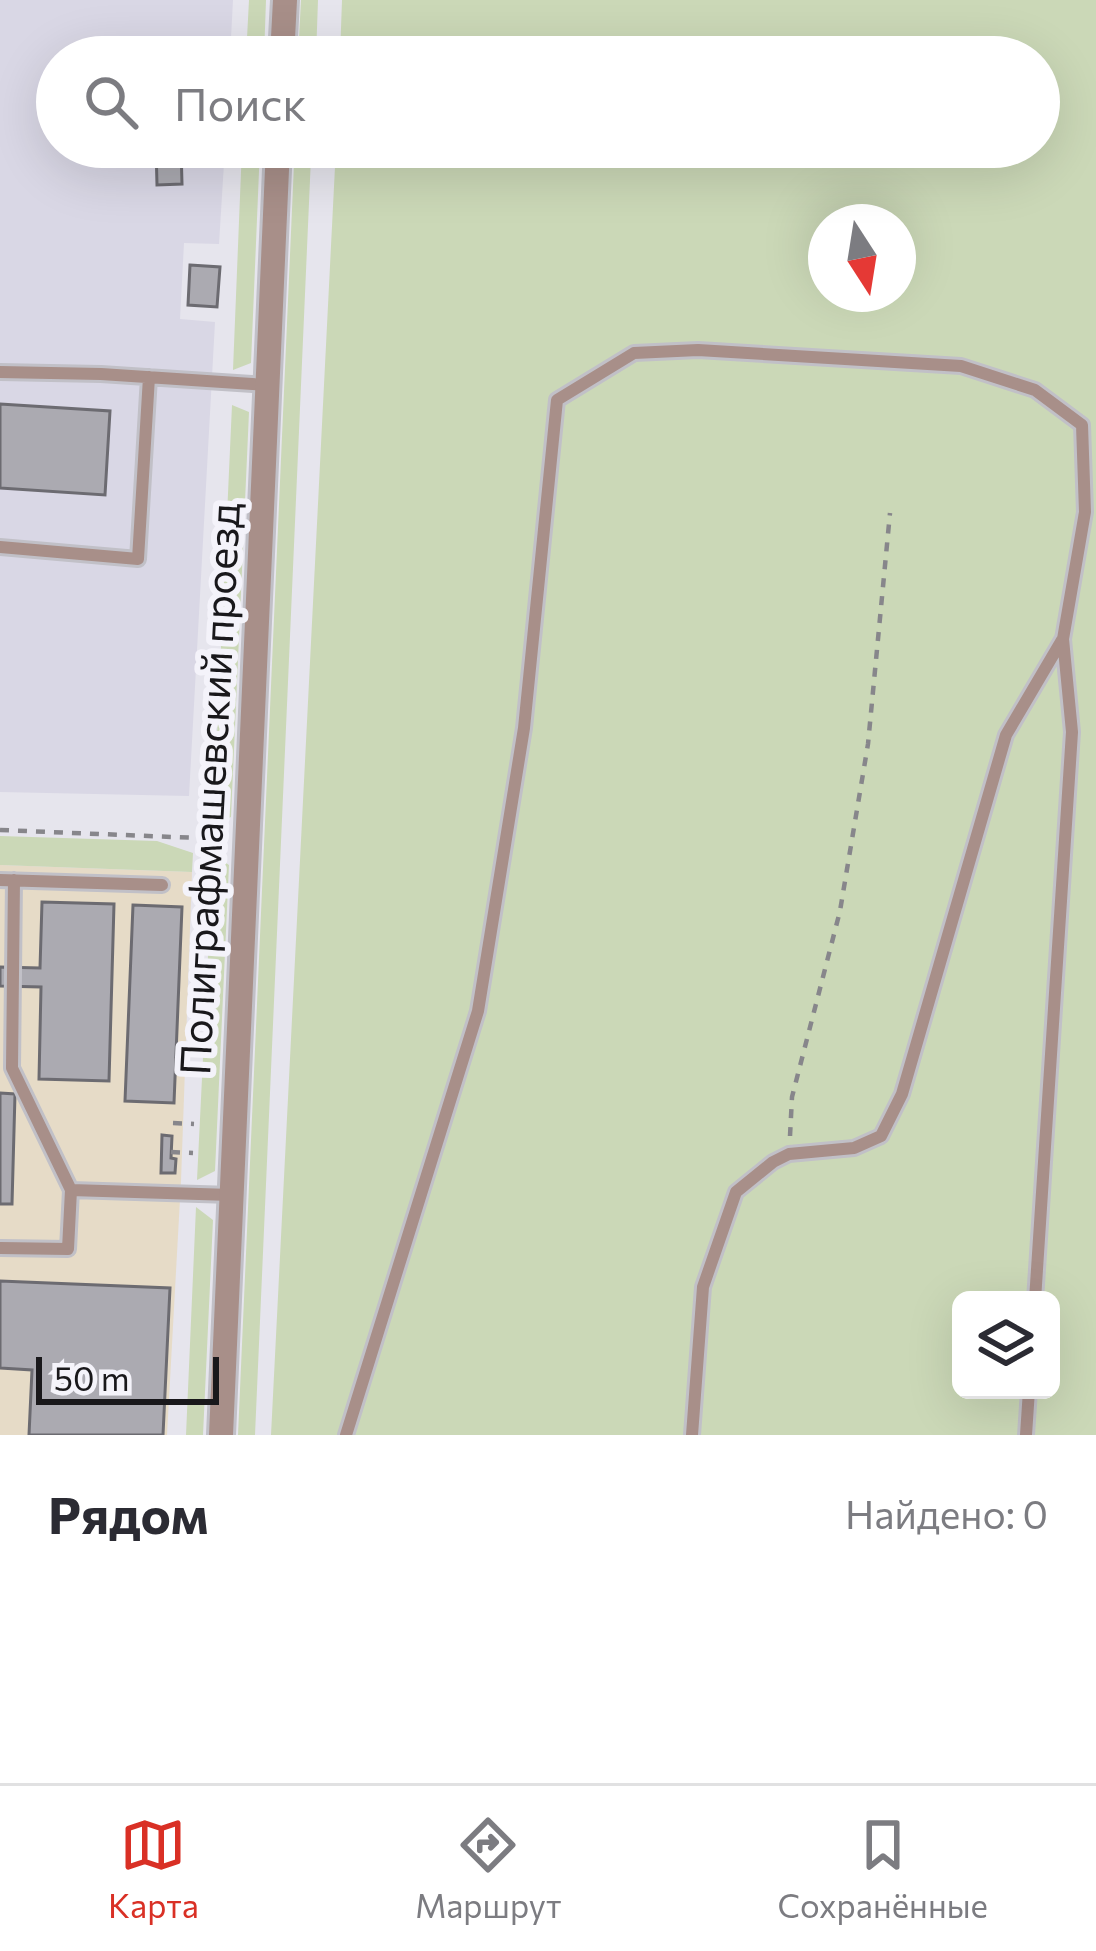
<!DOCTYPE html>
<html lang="ru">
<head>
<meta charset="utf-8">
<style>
  :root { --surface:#fff; --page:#f2f2f3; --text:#2b2b33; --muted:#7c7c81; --line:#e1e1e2; --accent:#d93025 }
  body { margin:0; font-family:Commissioner,sans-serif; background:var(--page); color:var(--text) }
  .controls { position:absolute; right:36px; bottom:36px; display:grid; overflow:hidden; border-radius:18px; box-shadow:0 12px 48px #0002 }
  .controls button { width:108px; height:108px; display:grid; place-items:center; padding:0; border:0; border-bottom:3px solid var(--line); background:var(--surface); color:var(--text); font:60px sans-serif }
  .compass { position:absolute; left:808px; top:204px; width:108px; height:108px; border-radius:50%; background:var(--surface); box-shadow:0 12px 48px #0002; rotate:168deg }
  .scale { position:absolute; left:36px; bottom:30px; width:183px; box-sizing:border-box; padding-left:12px; border:6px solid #19181b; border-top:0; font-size:33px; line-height:42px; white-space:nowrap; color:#19181b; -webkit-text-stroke:9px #f4f3fa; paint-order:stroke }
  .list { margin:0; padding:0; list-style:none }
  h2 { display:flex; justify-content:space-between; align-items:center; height:156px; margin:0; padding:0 48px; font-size:51px }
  h2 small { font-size:39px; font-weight:400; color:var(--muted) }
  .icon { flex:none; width:66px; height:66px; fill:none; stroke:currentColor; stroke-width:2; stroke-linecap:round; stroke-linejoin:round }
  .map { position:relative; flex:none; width:1096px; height:1435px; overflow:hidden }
  .search { position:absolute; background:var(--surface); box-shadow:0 12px 48px #0002; left:36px; right:36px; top:36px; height:132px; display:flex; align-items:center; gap:30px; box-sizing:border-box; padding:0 42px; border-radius:66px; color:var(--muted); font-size:45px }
  .sheet { height:348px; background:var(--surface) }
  nav { display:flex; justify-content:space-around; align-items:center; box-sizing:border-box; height:168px; border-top:3px solid var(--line); background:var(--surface); font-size:33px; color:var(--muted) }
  nav a { display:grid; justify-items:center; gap:6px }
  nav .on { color:var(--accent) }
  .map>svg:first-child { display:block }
</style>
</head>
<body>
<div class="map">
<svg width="1096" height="1435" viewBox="0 0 1096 1435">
  <rect width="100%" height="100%" fill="#e6e5ed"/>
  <!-- built -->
  <path fill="#d9d7e5" d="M0 0H233L230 57H57V147H225L219 244 184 243 180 319 215 322 189 796 0 792Z"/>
  <!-- industrial -->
  <path fill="#e6dbc7" d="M0 865 192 872 181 1181 167 1435H0Z"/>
  <!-- green -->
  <path fill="#cbd8b7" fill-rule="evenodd" d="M249 0H266L264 57H246Z
    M301 0H318L316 57H298Z
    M342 0H1096V1435H271L336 147H1039V57H340ZM826 222H898V294H826ZM961 1300H1051V1390H961Z
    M242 147H260L251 363 233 370Z
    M311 157 255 1435H238L294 164Z
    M232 405 249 412 231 817 213 825Z
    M0 836 157 841 193 853 192 872 0 865Z
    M213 854 229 865 215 1171 197 1180Z
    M196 1207 213 1220 203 1435H186Z"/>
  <!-- building -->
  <path fill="#abaab1" stroke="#6c6b71" stroke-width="3" d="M156 147H181L182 184 157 185Z
    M190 265 220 267 217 307 188 305Z
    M0 404 110 411 105 495 0 488Z
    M42 902 114 904 109 1081 39 1079 41 987 0 986V967L40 968Z
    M133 905 182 907 174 1103 125 1101Z
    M0 1093 15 1094 12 1204H0Z
    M162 1135 172 1136 171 1158 176 1159 175 1173H161Z
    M0 1281 170 1288 163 1435H29L32 1370 0 1368Z"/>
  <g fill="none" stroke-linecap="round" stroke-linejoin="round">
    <defs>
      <path id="lane" d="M0 372 101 374 267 385
        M0 547 138 559 149 377
        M0 880 162 885
        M14 880 12 1068 71 1190
        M0 1248 68 1249 71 1190 231 1195
        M346 1435 478 1011 524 728 557 400 634 353 698 350 961 366 1035 390 1082 425 1085 512 1063 639 1072 732 1035 1300
        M692 1435 703 1287 736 1192 773 1162 789 1154 854 1148 881 1136 902 1094 1006 735 1062 640
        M1026 1435 1029 1390"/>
      <path id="street" d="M282 57 285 0
        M221 1435 278 147"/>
    </defs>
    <!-- lane casing -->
    <use href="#lane" stroke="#c1c0c7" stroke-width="18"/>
    <!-- street casing -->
    <use href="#street" stroke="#c1c0c7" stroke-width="30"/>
    <!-- path -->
    <path stroke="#87868b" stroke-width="4.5" stroke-dasharray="9 9" stroke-linecap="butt" d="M0 830 223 839
      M173 1123 194 1124
      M790 1136 792 1097 840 911 868 744 890 513
      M171 1152 193 1153"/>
    <!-- lane -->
    <use href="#lane" stroke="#a88f89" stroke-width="12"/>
    <!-- street -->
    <use href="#street" stroke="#a88f89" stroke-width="24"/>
  </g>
  <g text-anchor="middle" stroke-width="12" stroke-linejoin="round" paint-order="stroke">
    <!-- street labels -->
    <g font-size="42" fill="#19181b" stroke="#f4f3fa">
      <text transform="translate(210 789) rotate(-87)" y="15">Полиграфмашевский проезд</text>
    </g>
  </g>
</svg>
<div class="controls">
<button><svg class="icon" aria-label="layers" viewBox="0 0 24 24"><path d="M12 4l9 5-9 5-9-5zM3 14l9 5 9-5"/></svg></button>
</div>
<svg class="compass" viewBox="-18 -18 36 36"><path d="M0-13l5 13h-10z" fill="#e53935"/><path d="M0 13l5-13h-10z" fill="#7c7c81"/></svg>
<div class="scale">50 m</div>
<div class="search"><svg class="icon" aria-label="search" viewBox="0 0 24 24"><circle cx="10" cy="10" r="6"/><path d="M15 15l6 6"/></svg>Поиск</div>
</div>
<section class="sheet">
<h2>Рядом<small>Найдено: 0</small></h2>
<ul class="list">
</ul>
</section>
<nav>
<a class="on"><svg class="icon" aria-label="map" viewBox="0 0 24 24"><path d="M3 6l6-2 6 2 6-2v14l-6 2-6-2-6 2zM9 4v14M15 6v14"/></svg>Карта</a>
<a><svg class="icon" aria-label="directions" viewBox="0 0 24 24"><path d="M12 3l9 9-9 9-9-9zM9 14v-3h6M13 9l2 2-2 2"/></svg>Маршрут</a>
<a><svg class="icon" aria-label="saved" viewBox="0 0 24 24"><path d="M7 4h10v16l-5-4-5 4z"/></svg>Сохранённые</a>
</nav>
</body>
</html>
